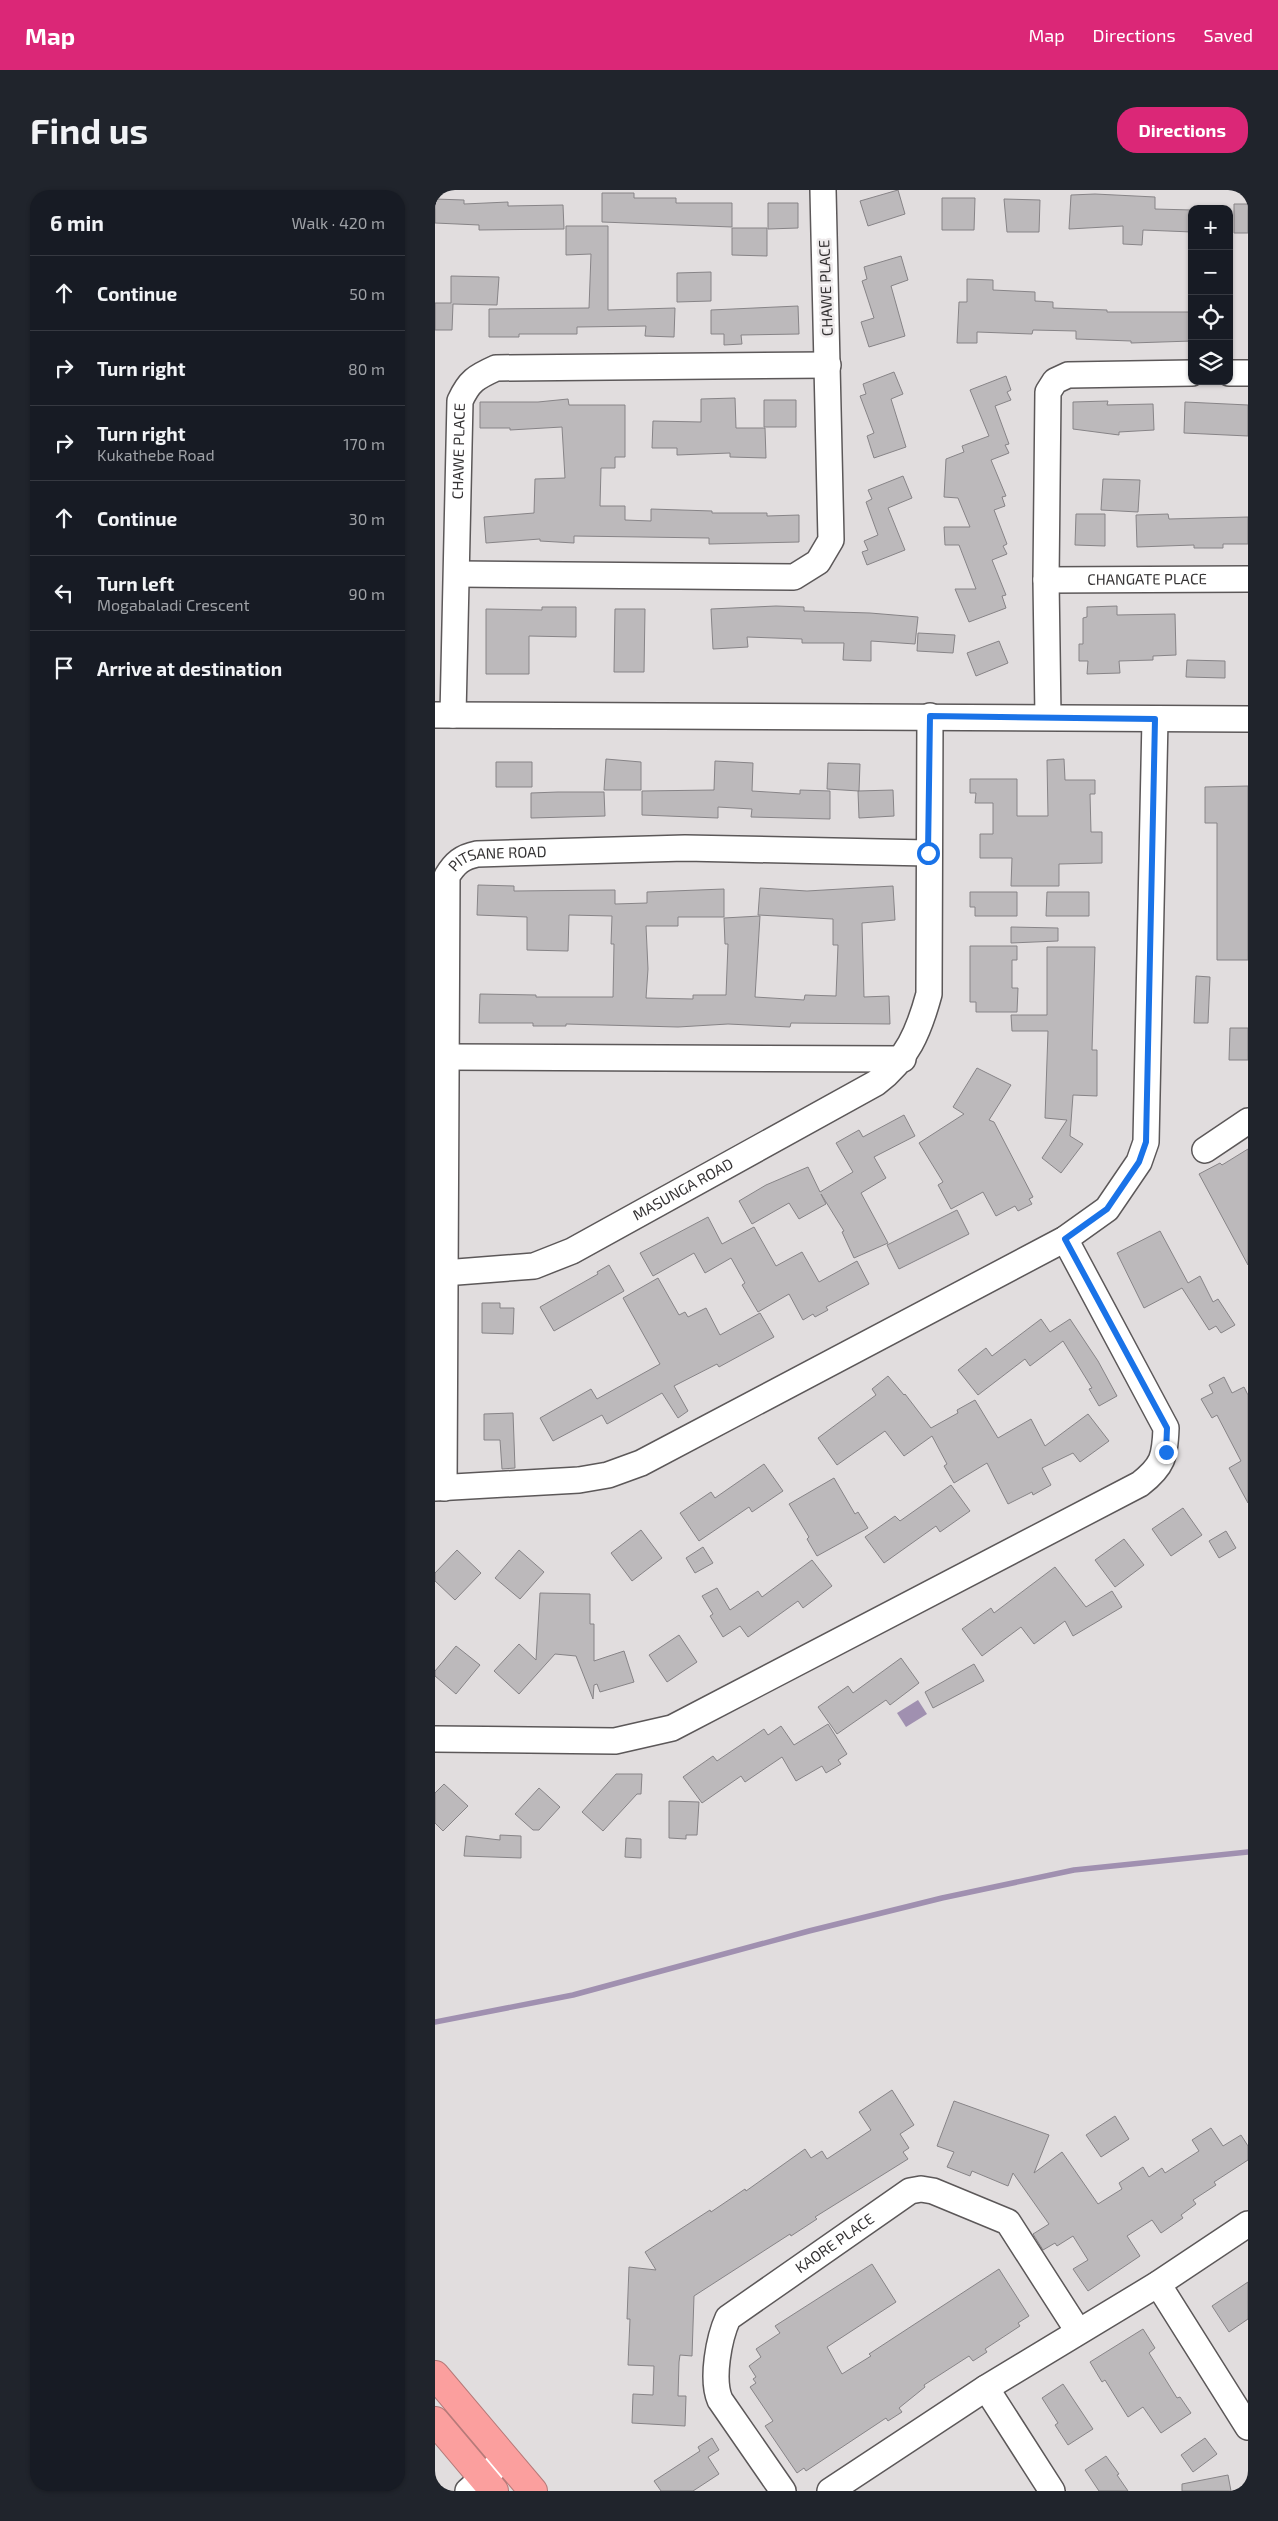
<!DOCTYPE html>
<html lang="en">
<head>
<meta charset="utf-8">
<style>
  :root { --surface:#171b24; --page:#20242c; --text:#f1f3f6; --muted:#9ea1a6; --line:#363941; --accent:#db2777 }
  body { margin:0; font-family:"Exo 2",sans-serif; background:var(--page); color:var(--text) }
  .controls { position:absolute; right:15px; top:15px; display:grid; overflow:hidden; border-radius:10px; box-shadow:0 1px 4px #0004 }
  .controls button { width:45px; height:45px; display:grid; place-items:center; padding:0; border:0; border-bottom:1px solid var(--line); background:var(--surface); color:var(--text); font:25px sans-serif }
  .stop { position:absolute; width:15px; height:15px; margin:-11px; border:4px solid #1a73e8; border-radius:50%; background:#fff }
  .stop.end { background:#1a73e8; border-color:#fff; box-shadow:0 1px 5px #0008 }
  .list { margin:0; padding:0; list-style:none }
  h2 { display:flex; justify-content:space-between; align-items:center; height:65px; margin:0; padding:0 20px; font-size:21px }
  h2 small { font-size:16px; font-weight:400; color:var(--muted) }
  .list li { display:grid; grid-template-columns:32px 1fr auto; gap:15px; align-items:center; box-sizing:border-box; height:75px; padding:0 20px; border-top:1px solid var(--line) }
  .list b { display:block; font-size:19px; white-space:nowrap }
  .list p { margin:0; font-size:16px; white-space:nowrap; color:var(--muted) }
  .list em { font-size:16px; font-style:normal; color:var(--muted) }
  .icon { flex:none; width:28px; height:28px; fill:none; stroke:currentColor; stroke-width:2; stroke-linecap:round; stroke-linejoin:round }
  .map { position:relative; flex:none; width:813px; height:2301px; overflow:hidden; border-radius:20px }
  header { display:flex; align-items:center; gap:30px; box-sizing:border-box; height:70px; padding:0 25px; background:var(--accent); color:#fff }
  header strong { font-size:24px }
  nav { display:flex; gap:28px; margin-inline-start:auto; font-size:18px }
  .intro { display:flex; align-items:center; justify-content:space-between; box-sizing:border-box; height:120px; padding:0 30px }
  h1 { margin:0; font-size:35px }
  .button { padding:12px 22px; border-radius:20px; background:var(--accent); color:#fff; font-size:18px; font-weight:700 }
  main { display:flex; gap:30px; padding:0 30px }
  aside { flex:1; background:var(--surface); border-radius:20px; box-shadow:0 1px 4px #0004 }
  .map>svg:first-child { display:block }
</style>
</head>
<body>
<header>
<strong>Map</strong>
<nav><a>Map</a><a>Directions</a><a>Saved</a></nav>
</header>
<div class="intro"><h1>Find us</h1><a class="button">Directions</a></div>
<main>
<aside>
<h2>6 min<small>Walk · 420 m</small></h2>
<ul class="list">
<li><svg class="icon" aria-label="ahead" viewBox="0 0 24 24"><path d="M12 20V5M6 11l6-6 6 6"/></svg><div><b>Continue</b></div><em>50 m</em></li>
<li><svg class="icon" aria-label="right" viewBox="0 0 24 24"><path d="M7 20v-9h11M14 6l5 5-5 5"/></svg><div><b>Turn right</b></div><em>80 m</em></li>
<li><svg class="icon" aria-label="right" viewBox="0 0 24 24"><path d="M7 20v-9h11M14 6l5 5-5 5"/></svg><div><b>Turn right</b><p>Kukathebe Road</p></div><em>170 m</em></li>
<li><svg class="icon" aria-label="ahead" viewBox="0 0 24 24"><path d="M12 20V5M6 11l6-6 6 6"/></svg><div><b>Continue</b></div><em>30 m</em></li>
<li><svg class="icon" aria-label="left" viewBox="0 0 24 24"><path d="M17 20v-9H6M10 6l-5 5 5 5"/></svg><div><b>Turn left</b><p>Mogabaladi Crescent</p></div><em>90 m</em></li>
<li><svg class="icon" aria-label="arrive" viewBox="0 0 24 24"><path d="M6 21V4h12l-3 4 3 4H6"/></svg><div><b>Arrive at destination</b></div></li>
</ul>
</aside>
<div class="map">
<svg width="813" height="2301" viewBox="0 0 813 2301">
  <rect width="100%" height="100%" fill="#e1ddde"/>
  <!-- water -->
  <path fill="#a090b0" d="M483 1510 492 1524 471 1537 462 1523Z"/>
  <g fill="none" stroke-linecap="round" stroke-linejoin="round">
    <!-- stream -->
    <path stroke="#a090b0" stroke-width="5.5" d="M0 1832 138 1805 374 1741 507 1708 639 1680 813 1662"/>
  </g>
  <!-- building -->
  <path fill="#bcb9bb" stroke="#878487" d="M463 0 470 24 433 36 425 11Z
    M167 3H199V8H241V13H297V37L167 32Z
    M660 4 720 7V19L757 20V42L708 40 707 55 688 54V36L634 39 636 5Z
    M507 8H540L539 40H507Z
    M0 9 29 10V14L73 12V16L128 15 129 39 44 40V35L0 33Z
    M569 9 605 10 604 42H572Z
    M333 13H363V38L333 39Z
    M799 14H813V43H799Z
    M131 36H173V120L240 118 239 147 210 146 211 136 142 137V144H84V147H54V119L154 118 156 64 131 65Z
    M297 38H332V66L297 65Z
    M466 66 473 90 456 96 470 146 434 157 426 132 439 128 427 91 432 89 429 77Z
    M276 82V111L242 112V83Z
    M16 86 64 87 62 115 18 114 17 140H0V113H16Z
    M532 89 558 90V100L600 102V111L618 112V118L672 120V122H757V151L696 153V151L641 149V141L598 140 597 144 542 142V153H522L524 112H532Z
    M363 116 364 144 306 145 307 154 289 155V144H276V120Z
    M459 182 468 204 456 209 471 257 439 268 432 246 439 243 425 206 431 204 428 194Z
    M571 186 576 200 572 202 576 210 560 216 574 254 570 255 574 263 556 270 571 306 567 307 570 316 559 320 572 354 568 356 572 364 557 370 571 405 567 406 571 418 534 432 520 399H541L524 355H510L509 337H535L523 308 509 307 511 269 529 262 527 256 554 246 535 200Z
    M300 208 301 238H330L331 268 295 267V263L242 265V258H217L218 231 266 232V209Z
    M133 209 134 215H190V267H180V278H166L165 316H190V330L216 331V319L277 321V323H332V326L364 325V352L274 354V348L139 346V353L105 351V349L51 353 49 327 99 323 100 289 130 288 127 237 75 240V238H45V212H103Z
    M329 210H361V237H329Z
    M673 211 672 215 718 214 719 240 684 242V245L638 239V212Z
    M750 212 813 215V246L749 243Z
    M468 286 477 308 453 318 470 360 432 375 427 362 433 360 429 351 443 345 431 312 437 309 433 300Z
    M668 289 705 290 703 322 666 320Z
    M641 324H670V356L640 355Z
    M733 324 734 329 813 327V354H788V358H759V355L702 357 701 325Z
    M341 416 369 417V421L435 423 483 427 480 454 436 451V471L408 470 409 453H367V449L312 447 313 457 278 459 276 419Z
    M682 416V425L740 424 741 465 718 466V470L684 471 685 483 652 484 653 471H644V454H648V428L652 427V417Z
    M107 417H141V447L94 446V484H51V419L107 420Z
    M180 419H210L209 482H179Z
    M483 443 520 445 518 463 482 461Z
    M564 451 573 473 541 486 532 463Z
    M752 470 790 471V488L751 487Z
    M171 569 206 572V600H169Z
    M629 569 630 590H660V604H655L656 642H667V673L624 674V696H576L577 668H545V644H558V613H540L541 603H535V589H582V626H613L612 570Z
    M280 571 318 573 317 601 365 604V600L395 601V629L316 627 317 619 283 617V628L207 625V601L279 600Z
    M61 572H97V597H61Z
    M393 573 425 574 424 601 392 599Z
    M813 596V770H782V633H770V597Z
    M458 600 459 626 424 628 423 601Z
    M123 602H169L170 626 96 628V603Z
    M43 695 79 696V701L180 700V714L212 713V702L289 699V727H243V736H211L213 779 211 808 258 809V805H291L293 754H290L289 728 325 726 320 807 369 810 370 805 401 806 403 755H398V729L323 725 325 698 372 701 458 696 460 730 427 733 429 807 454 806 455 834 356 833 355 837 293 834 243 837 131 834V836H98V833H44L45 804 101 805V807H178L179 754H176L177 726 134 725 133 761 92 760V727L42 725Z
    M535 702H582V726H540V717H535Z
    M612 702H654V726H611Z
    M576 737 623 738V751L576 753Z
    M535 756H582V770H577V798H583L582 822H541V812H535Z
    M612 757H660L657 860H662V906L638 905 635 946 648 954 626 983 607 968 632 930 610 928 613 841H577L576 825H612Z
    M761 786 775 787 773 833H759Z
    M795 838H813V870H794Z
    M542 878 576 895 554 930 559 932 598 1007 594 1009 597 1014 583 1021 580 1016 561 1026 548 1002 516 1019 503 995 508 992 484 953 529 924 518 917Z
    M469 925 480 946 439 967 451 988 426 1003 453 1053 419 1068 407 1042 409 1041 386 1004 391 1014 364 1029 354 1013 317 1034 304 1011 331 995 373 977 385 1002 418 982 401 953 424 940 428 947Z
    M813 959V1075L764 984 785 973 787 975Z
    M522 1020 534 1044 464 1079 452 1055Z
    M273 1027 287 1054 319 1037 341 1076 367 1062 384 1092 422 1071 434 1094 391 1117 393 1120 380 1127 378 1124 368 1130 354 1104 323 1122 307 1095 310 1093 296 1068 270 1083 259 1063 218 1086 205 1063Z
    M725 1041 753 1093 765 1086 778 1112 783 1109 800 1135 786 1143 781 1136 774 1140 747 1098 709 1118 682 1063Z
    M174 1075 189 1101 119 1141 105 1117 163 1084 162 1082Z
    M223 1088 244 1125 250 1122 253 1127 271 1118 285 1145 325 1123 339 1147 284 1177 282 1174 239 1196 253 1221 243 1228 227 1203 172 1234 167 1225 118 1251 105 1228 156 1199 162 1209 225 1174 188 1108Z
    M47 1113H65V1118H79L78 1144 47 1143Z
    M606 1129 615 1142 635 1129 663 1171 682 1206 664 1216 654 1199 657 1198 628 1151 595 1176 590 1169 543 1205 523 1180 551 1158 557 1166Z
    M453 1186 469 1205 470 1204 496 1238 523 1223 522 1220 540 1210 563 1248 596 1229 610 1256 653 1224 674 1251 645 1272 638 1263 607 1278 616 1295 598 1305 597 1302 573 1314 552 1273 519 1293 509 1276 512 1274 497 1246 469 1266 450 1241 402 1275 383 1248 441 1205 437 1199Z
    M789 1187 797 1203 809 1197 813 1205V1313L794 1278 806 1271 782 1225 777 1228 766 1209 778 1203 774 1195Z
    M78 1223 80 1278 67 1279 65 1250H49V1224Z
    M329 1274 348 1301 317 1322 314 1317 264 1351 245 1323 276 1302 280 1308Z
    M399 1288 420 1324 423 1322 433 1338 382 1366 372 1349 374 1347 354 1314Z
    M516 1295 535 1321 505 1342 501 1336 449 1373 430 1347 460 1326 465 1331Z
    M748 1318 767 1345 736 1366 717 1339Z
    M206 1340 227 1368 197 1391 176 1363Z
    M791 1341 801 1358 784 1368 774 1351Z
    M689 1349 709 1375 680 1397 660 1370Z
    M268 1357 278 1373 260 1383 251 1368Z
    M22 1360 46 1383 20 1410 0 1391V1383Z
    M84 1360 109 1382 85 1409 60 1388Z
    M377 1370 397 1396 368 1418 363 1411 313 1447 305 1436 288 1447 275 1426 278 1424 267 1406 282 1398 295 1420 323 1401 327 1407Z
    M620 1377 651 1417 677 1401 687 1417 638 1446 630 1431 599 1454 586 1437 547 1466 527 1439 556 1418 559 1423Z
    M105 1403 155 1404V1434H159V1471L189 1461 199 1492 165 1502 162 1494 159 1495 158 1509 141 1466 120 1464 84 1504 59 1481 84 1454 101 1470Z
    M244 1445 262 1472 232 1492 214 1465Z
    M21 1456 45 1475 21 1504 0 1486V1481Z
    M466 1468 484 1493 455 1515 451 1510 402 1544 383 1517 413 1496 418 1503Z
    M539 1474 549 1491 498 1518 490 1502Z
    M393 1534 412 1564 403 1570 406 1574 391 1583 387 1576 361 1591 347 1567 310 1592 306 1586 267 1613 248 1587 278 1566 282 1571 329 1539 333 1545 346 1536 359 1555Z
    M181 1584H207L206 1604H202L168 1641 147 1622Z
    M9 1594 33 1616 8 1641 0 1633V1603Z
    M104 1598 125 1617 104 1640H98L80 1624Z
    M234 1611 264 1612 262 1645H251V1649L234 1648Z
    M65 1645 86 1646V1668L29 1666 31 1646 65 1650Z
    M191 1648 206 1649V1668L190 1667Z
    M457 1900 479 1935 465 1944 474 1958 468 1962 473 1969 380 2027 382 2029 356 2046 355 2044 259 2106 257 2166 245 2165 244 2172 243 2206H251L250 2236 197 2233 198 2204 218 2205 219 2176 193 2175 195 2129H192L194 2077 221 2080 210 2062 275 2020 276 2022 310 1999 311 2001 370 1959 376 1968 387 1961 392 1969 436 1940 424 1922Z
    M519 1911 614 1945 599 1983 627 1962 663 2014 687 1999 684 1993 708 1977 714 1987 727 1978 730 1983 764 1961 757 1950 776 1938 788 1956 806 1945 813 1956V1970L779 1992 781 1995 758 2010 761 2014 746 2025 748 2028 726 2043 717 2030 692 2046 705 2066 653 2101 638 2079 653 2070 638 2046 622 2056 620 2053 608 2060 598 2044 614 2034 578 1983 573 1996 537 1981 535 1986 512 1977 519 1962 502 1956Z
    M680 1926 694 1949 666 1967 651 1945Z
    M437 2074 461 2112 392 2157 407 2184 436 2166 434 2164 564 2079 594 2126 583 2133 585 2136 550 2159 552 2162 538 2171 534 2166 489 2195 490 2197 464 2218 467 2222 453 2231 451 2228 371 2281 369 2278 362 2283 330 2236 338 2231 315 2197 321 2193 318 2189 321 2187 314 2176 326 2167 321 2159 345 2143 340 2136Z
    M813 2092V2129L794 2142 777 2116Z
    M708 2139 720 2158 714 2163 742 2208 745 2207 756 2223 726 2243 708 2217 693 2227 670 2190 667 2192 655 2172Z
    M628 2194 658 2239 633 2255 620 2235 623 2233 607 2208Z
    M277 2248 284 2260 273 2267 284 2284 258 2301H226L219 2291 265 2261 263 2257Z
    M770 2248 782 2264 758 2282 746 2265Z
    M671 2266 684 2284 682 2285 693 2301H664L650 2280Z
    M793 2285 796 2301H747V2294Z"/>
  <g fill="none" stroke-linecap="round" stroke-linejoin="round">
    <defs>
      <g id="minor">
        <path d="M794 183H813"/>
        <path d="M22 384 359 387 383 372 396 350 388 0"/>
        <path id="s1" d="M611 390 813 389"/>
        <path d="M0 525 813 529"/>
        <path id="s2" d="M18 525 25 211C34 191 41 187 61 178L393 175"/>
        <path d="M613 527 611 390 613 202 620 191 633 185 757 183"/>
        <path d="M10 867 468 869"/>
        <path d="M770 960 813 931"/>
        <path id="s3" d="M9 1083 99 1076 137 1061 441 893C472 870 484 841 494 804L495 526"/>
        <path d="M0 1298 144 1290 173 1285 206 1273 630 1049 672 1019 704 972 711 952 720 529"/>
        <path id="s4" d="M9 1298 12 686C20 673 27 667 42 664L250 658 493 663"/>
        <path d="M0 1549 180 1551 237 1538 705 1294C728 1276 730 1267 731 1238L630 1049"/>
        <path d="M723 2094 813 2237"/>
        <path d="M551 2198 617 2301"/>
        <path d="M33 2301 69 2269"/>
        <path id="s5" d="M348 2301 285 2210C276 2189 284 2148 293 2128L475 2001 486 1999 498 2001 573 2032 643 2141"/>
        <path d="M395 2301 551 2198 723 2094 813 2034"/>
      </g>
      <path id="highway" d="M0 2185 98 2301
        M0 2231 59 2301"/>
    </defs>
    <!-- minor casing -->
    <use href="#minor" stroke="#5c5859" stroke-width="28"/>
    <!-- highway casing -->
    <use href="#highway" stroke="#b67a79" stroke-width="30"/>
    <!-- minor -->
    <use href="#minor" stroke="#fff" stroke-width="25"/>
    <!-- highway -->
    <use href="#highway" stroke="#fb9f9e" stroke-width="28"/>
  </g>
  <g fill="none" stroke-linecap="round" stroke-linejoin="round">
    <!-- route -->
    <path stroke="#1a73e8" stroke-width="6" d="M493 663 495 526 720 529 711 952 704 972 672 1019 630 1049 732 1238 731 1262"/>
  </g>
  <g text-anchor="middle" stroke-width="5" stroke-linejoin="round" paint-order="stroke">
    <!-- street labels -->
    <g font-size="15" fill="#363435" stroke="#eeeaeb">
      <text transform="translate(391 98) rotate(-92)" y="5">CHAWE PLACE</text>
      <text dy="5" stroke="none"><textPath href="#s2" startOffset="264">CHAWE PLACE</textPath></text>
      <text dy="5" stroke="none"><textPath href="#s1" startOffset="101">CHANGATE PLACE</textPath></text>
      <text dy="5" stroke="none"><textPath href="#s4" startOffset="670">PITSANE ROAD</textPath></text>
      <text dy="5" stroke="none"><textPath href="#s3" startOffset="258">MASUNGA ROAD</textPath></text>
      <text dy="5" stroke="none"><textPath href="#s5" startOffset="325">KAORE PLACE</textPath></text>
    </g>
  </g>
</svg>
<div class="controls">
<button>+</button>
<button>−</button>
<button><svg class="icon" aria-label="locate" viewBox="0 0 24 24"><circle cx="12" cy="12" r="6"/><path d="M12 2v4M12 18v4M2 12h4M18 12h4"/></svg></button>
<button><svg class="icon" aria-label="layers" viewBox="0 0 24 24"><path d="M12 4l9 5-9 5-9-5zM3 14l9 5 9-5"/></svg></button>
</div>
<div class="stop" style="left:493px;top:663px"></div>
<div class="stop end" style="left:731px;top:1262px"></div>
</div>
</main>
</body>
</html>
